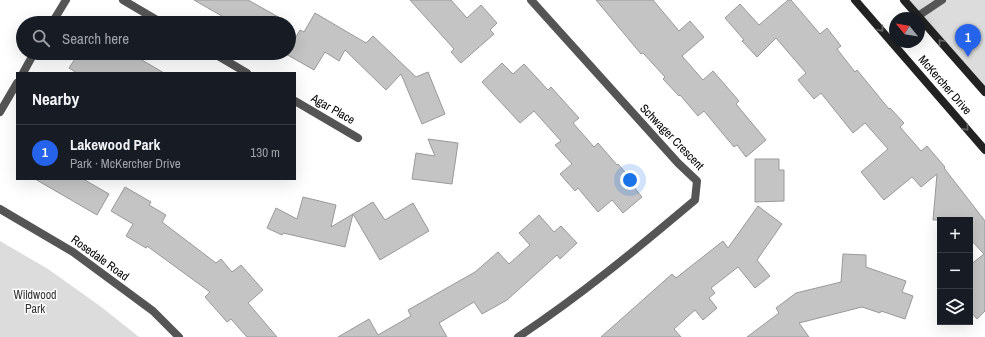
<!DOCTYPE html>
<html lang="en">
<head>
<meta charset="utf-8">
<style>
  :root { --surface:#171b24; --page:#242831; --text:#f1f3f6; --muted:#9ea1a6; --line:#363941; --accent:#2563eb }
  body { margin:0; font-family:"Archivo Narrow",sans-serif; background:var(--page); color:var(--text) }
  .controls { position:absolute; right:12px; bottom:12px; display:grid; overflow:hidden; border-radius:0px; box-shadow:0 4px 16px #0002 }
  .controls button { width:36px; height:36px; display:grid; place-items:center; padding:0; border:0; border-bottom:1px solid var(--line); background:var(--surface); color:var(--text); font:20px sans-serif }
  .compass { position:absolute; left:889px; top:12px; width:36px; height:36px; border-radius:50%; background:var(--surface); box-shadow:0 4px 16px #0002; rotate:300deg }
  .you { position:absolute; left:630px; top:180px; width:14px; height:14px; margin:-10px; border:3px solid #fff; border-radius:50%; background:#1a73e8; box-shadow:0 0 0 6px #1a73e833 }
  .badge { display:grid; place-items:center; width:26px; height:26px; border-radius:50%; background:var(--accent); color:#fff; font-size:13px; font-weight:700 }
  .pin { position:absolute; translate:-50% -33px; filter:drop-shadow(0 1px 2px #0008) }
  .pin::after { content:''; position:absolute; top:21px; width:14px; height:12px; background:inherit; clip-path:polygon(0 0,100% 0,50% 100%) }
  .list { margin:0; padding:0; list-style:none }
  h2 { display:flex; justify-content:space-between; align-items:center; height:52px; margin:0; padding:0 16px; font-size:17px }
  h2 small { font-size:13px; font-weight:400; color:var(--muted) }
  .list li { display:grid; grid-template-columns:26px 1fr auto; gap:12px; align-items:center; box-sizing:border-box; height:56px; padding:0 16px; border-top:1px solid var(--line) }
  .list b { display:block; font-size:15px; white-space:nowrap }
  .list p { margin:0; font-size:13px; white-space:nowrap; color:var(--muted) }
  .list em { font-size:13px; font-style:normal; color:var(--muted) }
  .icon { flex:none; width:22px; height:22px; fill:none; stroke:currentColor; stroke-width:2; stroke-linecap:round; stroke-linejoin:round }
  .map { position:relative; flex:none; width:985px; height:337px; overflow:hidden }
  .search { position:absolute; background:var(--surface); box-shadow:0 4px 16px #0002; left:16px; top:16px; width:280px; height:44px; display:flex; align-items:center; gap:10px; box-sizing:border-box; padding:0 14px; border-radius:22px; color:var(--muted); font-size:15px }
  .panel { position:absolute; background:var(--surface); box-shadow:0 4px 16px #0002; left:16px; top:72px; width:280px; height:108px; border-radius:0px }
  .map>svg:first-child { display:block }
</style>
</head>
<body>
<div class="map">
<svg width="985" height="337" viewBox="0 0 985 337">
  <rect width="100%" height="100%" fill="#fff"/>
  <!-- green -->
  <path fill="#dcdcdc" d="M902 0H985V94Z
    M0 241 48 269 100 306 139 337H0Z"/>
  <!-- building -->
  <path fill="#c4c4c4" stroke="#999" d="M194 0H248L289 23H234Z
    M410 0H451L467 18 481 5 497 23 490 30 494 34 461 63 451 52 454 49Z
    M596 0H653L679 31 690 21 704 37 682 56 703 80 713 71 739 101 736 104 766 140 746 157 737 145 734 147 704 111 698 116 680 95 679 96 663 79 665 77 643 53 641 54Z
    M788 0H791L820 34 827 28 841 46 837 49 855 72 857 70 889 109 890 108 904 123 900 127 921 151 927 146 945 167 944 168 985 221V311L977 319 970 311V265L984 254 970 239V220H933L937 174 921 187 912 177 884 200 861 172 888 149 865 123 853 133 821 93 814 99 798 80 806 73 776 38 757 57 742 41 744 40 725 18 740 4 759 25Z
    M315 13 366 43 373 36 416 77 428 72 445 114 422 124 401 74 386 90 345 50 339 61 325 52 314 70 286 54 289 53V49L300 30 304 32Z
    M79 53H130L164 73H77L69 68Z
    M502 63 513 74 524 64 548 90 551 87 579 118 573 123 594 147 598 143 617 165 618 164 631 179 629 181 642 197 623 213 612 200 598 212 578 188 575 191 560 174 572 164 555 145 561 141 534 111 520 123 482 82Z
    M428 139 458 143 452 184 412 179 416 153 435 156Z
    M755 159H779V170H784V201L755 202Z
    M35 179H83L109 194 97 215Z
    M125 187 151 202 149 205 166 215 162 222 216 263 221 259 232 272 241 265 263 290 248 303 277 337H247L231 319 227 322 205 297 210 292 147 246 146 248 126 236 133 224 111 211Z
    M303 197 336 205 331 227 353 214 345 247 283 233 282 235 267 228 276 208 297 219Z
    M373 202 385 220 413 203 429 231 380 260 353 214Z
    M758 206 782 224 757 260 770 276 755 288 738 267 711 288 715 293 709 298 717 308 703 320 695 310 674 329 681 337H601L672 274 676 278 723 241 728 248Z
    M539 215 554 232 561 226 577 243 560 259 557 255 507 300 482 314 474 302 439 323 447 337H338L369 319 378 335 411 316 408 310 475 272 498 252 509 264 530 245 519 233Z
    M843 254 866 255V267L906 281 902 292 913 296 905 319 881 311 880 313 862 307 799 323 809 337H747L779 313 776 308 796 293 841 282Z"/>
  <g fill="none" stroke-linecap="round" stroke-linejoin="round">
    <!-- minor -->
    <path stroke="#555" stroke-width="8" d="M123 0 162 23
      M918 16 942 0
      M52 23 66 0
      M213 53 247 73
      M23 73 34 53
      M295 101 358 138
      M0 112 17 83
      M0 209 73 252 153 311 179 337
      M518 337C580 296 638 248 695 200L697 181 678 163 531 0"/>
    <!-- secondary -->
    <path stroke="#222" stroke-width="8" d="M855 0 985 150
      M904 0 985 92"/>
  </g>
  <!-- one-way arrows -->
  <defs><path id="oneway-chevron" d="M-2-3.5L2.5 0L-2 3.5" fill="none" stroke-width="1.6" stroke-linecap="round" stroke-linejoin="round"/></defs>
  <g stroke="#646464">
    <use href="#oneway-chevron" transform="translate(881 29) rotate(49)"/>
    <use href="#oneway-chevron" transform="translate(941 42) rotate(-131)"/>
    <use href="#oneway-chevron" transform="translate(966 128) rotate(49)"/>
  </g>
  <g text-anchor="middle" stroke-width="3" stroke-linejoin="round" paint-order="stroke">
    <!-- street labels -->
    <g font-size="12" fill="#000" stroke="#fff">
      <text transform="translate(945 85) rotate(49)" y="4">McKercher Drive</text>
      <text transform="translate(333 109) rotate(30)" y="4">Agar Place</text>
      <text transform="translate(672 137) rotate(46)" y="4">Schwager Crescent</text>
      <text transform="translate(100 258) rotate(36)" y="4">Rosedale Road</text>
    </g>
    <!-- park labels -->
    <g font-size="12" fill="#333" stroke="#fff">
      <text x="35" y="299">Wildwood<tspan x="35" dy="14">Park</tspan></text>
    </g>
  </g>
</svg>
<div class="controls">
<button>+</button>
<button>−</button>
<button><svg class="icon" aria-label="layers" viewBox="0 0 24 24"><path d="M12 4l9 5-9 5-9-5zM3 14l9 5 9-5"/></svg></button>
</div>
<svg class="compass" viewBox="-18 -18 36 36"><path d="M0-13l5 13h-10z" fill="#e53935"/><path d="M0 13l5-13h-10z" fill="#9ea1a6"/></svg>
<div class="you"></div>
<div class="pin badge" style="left:968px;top:57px">1</div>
<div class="search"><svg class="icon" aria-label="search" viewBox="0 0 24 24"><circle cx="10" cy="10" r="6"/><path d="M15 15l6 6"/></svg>Search here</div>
<section class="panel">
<h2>Nearby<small></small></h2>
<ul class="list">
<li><span class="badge">1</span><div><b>Lakewood Park</b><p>Park · McKercher Drive</p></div><em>130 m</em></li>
</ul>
</section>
</div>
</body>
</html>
